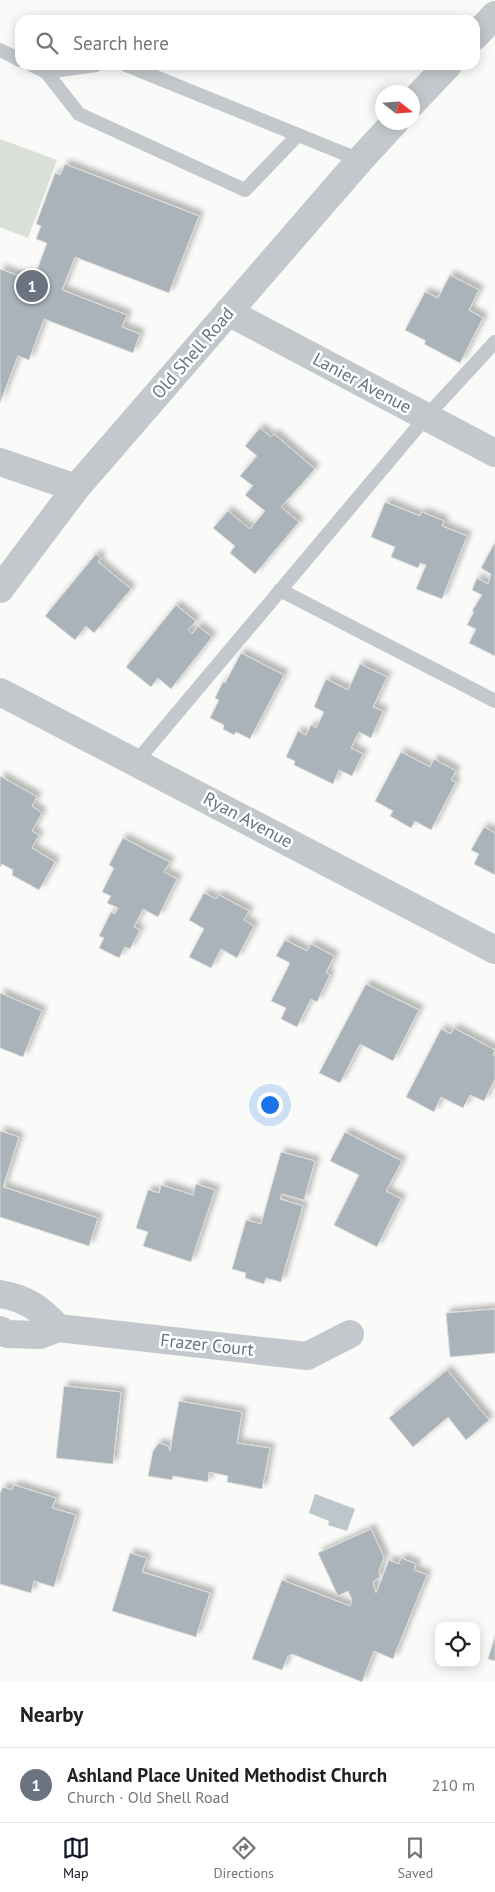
<!DOCTYPE html>
<html lang="en">
<head>
<meta charset="utf-8">
<style>
  :root { --surface:#fff; --page:#f6f6f6; --text:#202124; --muted:#757577; --line:#e0e0e0; --accent:#111827 }
  body { margin:0; font-family:"PT Sans",sans-serif; background:var(--page); color:var(--text) }
  .controls { position:absolute; right:15px; bottom:15px; display:grid; overflow:hidden; border-radius:10px; box-shadow:0 2px 12px #0003 }
  .controls button { width:45px; height:45px; display:grid; place-items:center; padding:0; border:0; border-bottom:1px solid var(--line); background:var(--surface); color:var(--text); font:25px sans-serif }
  .compass { position:absolute; left:375px; top:85px; width:45px; height:45px; border-radius:50%; background:var(--surface); box-shadow:0 2px 12px #0003; rotate:107deg }
  .you { position:absolute; left:269px; top:1104px; width:18px; height:18px; margin:-12px; border:4px solid #fff; border-radius:50%; background:#1a73e8; box-shadow:0 0 0 8px #1a73e833 }
  .badge { display:grid; place-items:center; width:32px; height:32px; border-radius:50%; background:var(--accent); color:#fff; font-size:16px; font-weight:700 }
  .pin { position:absolute; translate:-50% -50%; border:2px solid #fff; box-shadow:0 1px 5px #0006 }
  .list { margin:0; padding:0; list-style:none }
  h2 { display:flex; justify-content:space-between; align-items:center; height:65px; margin:0; padding:0 20px; font-size:21px }
  h2 small { font-size:16px; font-weight:400; color:var(--muted) }
  .list li { display:grid; grid-template-columns:32px 1fr auto; gap:15px; align-items:center; box-sizing:border-box; height:75px; padding:0 20px; border-top:1px solid var(--line) }
  .list b { display:block; font-size:19px; white-space:nowrap }
  .list p { margin:0; font-size:16px; white-space:nowrap; color:var(--muted) }
  .list em { font-size:16px; font-style:normal; color:var(--muted) }
  .icon { flex:none; width:28px; height:28px; fill:none; stroke:currentColor; stroke-width:2; stroke-linecap:round; stroke-linejoin:round }
  .map { position:relative; flex:none; width:495px; height:1682px; overflow:hidden }
  .search { position:absolute; background:var(--surface); box-shadow:0 2px 12px #0003; left:15px; right:15px; top:15px; height:55px; display:flex; align-items:center; gap:12px; box-sizing:border-box; padding:0 18px; border-radius:15px; color:var(--muted); font-size:19px }
  .sheet { height:140px; background:var(--surface) }
  nav { display:flex; justify-content:space-around; align-items:center; box-sizing:border-box; height:70px; border-top:1px solid var(--line); background:var(--surface); font-size:14px; color:var(--muted) }
  nav a { display:grid; justify-items:center; gap:2px }
  nav .on { color:var(--accent) }
  .map>svg:first-child { display:block }
</style>
</head>
<body>
<div class="map">
<svg width="495" height="1682" viewBox="0 0 495 1682">
  <defs>
    <filter id="shadow"><feDropShadow dx="4.5" dy="-4.5" stdDeviation="2.5" flood-color="#0004"/></filter>
  </defs>
  <rect width="100%" height="100%" fill="#fafaf8"/>
  <!-- green -->
  <path fill="#dadfd7" d="M0 139 57 160 28 238 0 227Z"/>
  <!-- water -->
  <path fill="#bbc7cb" d="M315 1494 355 1509 347 1531 328 1525 329 1521 309 1513Z"/>
  <!-- building -->
  <path fill="#aab3b9" stroke="#dcdcda" filter="url(#shadow)" d="M65 164 199 216 169 293 75 257 62 290 127 315 122 327 140 334 133 353 44 319 29 360 18 356 0 403V269L33 281 47 243 36 239 41 226 36 224 55 173 60 175Z
    M450 275 479 290 469 310 483 318 460 363 424 344 426 341 405 330 425 292 438 298Z
    M260 428 271 437 274 434 315 469 281 507 299 522 255 574 230 553 235 546 213 528 228 511 250 529 265 511 245 495 253 486 240 476 257 456 245 446Z
    M385 502 420 516 422 512 444 521 442 526 467 536 442 599 416 589 426 565 420 563 418 568 391 557 395 547 371 537Z
    M494 544H495V656L469 643 476 629 467 625 474 612 472 611 482 595 472 590 477 578 488 584 491 574 481 568Z
    M96 554 101 558 98 562 131 589 94 633 86 626 75 640 45 616Z
    M176 605 196 621 188 630 192 634 198 626 212 637 171 689 158 678 151 687 126 667Z
    M241 653 284 675 250 739 236 732 234 735 223 729 224 725 210 718 219 700 215 698 223 682 225 683Z
    M360 664 387 677 373 707 383 711 371 738 359 732 351 748 363 754 352 776 339 770 333 784 294 765 295 761 286 757 298 731 306 735 311 725 316 728 324 712 314 707 326 679 348 690Z
    M401 752 430 767 434 759 456 771 451 780 456 782 431 830 415 821 411 828 390 816 393 811 375 801Z
    M0 776 37 797 32 806 42 813 32 831 39 835 32 848 55 862 39 890 12 875 13 870 2 864 0 867Z
    M484 827 495 833V875L474 864 479 854 471 850Z
    M123 838 170 862 164 872 177 879 158 917 143 909 134 927 140 930 130 949 125 947 119 958 99 948 104 938 99 936 111 912 115 914 118 908 107 903 111 896 102 892 114 868 109 865Z
    M204 893 216 899 219 895 249 911 244 920 254 926 237 958 221 949 211 968 189 957 204 929 189 920Z
    M285 940 307 951 311 944 334 956 326 973 330 975 317 1002 311 999 297 1027 281 1019 286 1008 271 1001 290 963 276 956Z
    M366 984 419 1010 393 1061 360 1044 340 1083 319 1073Z
    M0 993 42 1011 23 1057 0 1048Z
    M454 1028 495 1050 493 1055 495 1056V1079L484 1101 470 1095 463 1108 441 1097 434 1112 406 1097 441 1029 451 1034Z
    M0 1131 19 1137 3 1187 98 1218 89 1246 0 1217Z
    M345 1132 402 1161 386 1191 401 1199 377 1247 334 1225 359 1175 330 1161Z
    M281 1152 315 1161 304 1200 282 1194 280 1199 303 1206 281 1282 266 1278 264 1284 245 1278 246 1273 232 1269 246 1220 261 1224Z
    M196 1184 215 1190 191 1262 143 1246 148 1232 136 1228 148 1190 159 1193 161 1185 193 1195Z
    M495 1309V1353L450 1357 446 1313Z
    M447 1370 489 1420 466 1440 448 1417 413 1447 389 1418Z
    M64 1386 121 1392 113 1464 56 1458Z
    M179 1401 242 1412 237 1443 270 1448 262 1489 227 1482 228 1476 209 1472 208 1482 173 1476 172 1480 148 1476 153 1451 159 1443 168 1446 170 1451Z
    M14 1485 56 1498 52 1508 76 1515 54 1587 34 1581 31 1593 0 1584V1493L3 1487 12 1490Z
    M371 1529 384 1557 379 1571 380 1577 373 1582 376 1593 389 1560 399 1564 401 1558 416 1564 414 1570 427 1575 393 1659 374 1651 362 1682 292 1654 288 1656 282 1670 252 1659 282 1580 350 1606 352 1600 348 1591 338 1596 318 1553Z
    M130 1553 147 1558 142 1572 210 1593 196 1637 112 1611Z
    M495 1636V1661L488 1659Z"/>
  <g fill="none" stroke-linecap="round" stroke-linejoin="round">
    <!-- service -->
    <path stroke="#c3c8cc" stroke-width="14" d="M0 50 20 60
      M32 65 46 72 79 114 245 190 298 135
      M126 65 360 160
      M46 72 96 65
      M280 590 495 701
      M136 762 426 417 495 342"/>
    <!-- minor -->
    <path stroke="#c3c8cc" stroke-width="28" d="M228 312 495 453
      M0 462 76 488
      M0 692 495 950
      M0 1294C26 1298 41 1309 58 1328
      M0 1330 7 1334 40 1335 58 1328 307 1356 350 1334"/>
    <!-- tertiary -->
    <path stroke="#c3c8cc" stroke-width="28" d="M475 36 495 15
      M412 103 448 65
      M0 589 76 488 360 160 395 122"/>
  </g>
  <g text-anchor="middle" stroke-width="5" stroke-linejoin="round" paint-order="stroke">
    <!-- street labels -->
    <g font-size="18" fill="#657683" stroke="#fff">
      <text transform="translate(193 353) rotate(-49)" y="6">Old Shell Road</text>
      <text transform="translate(362 383) rotate(28)" y="6">Lanier Avenue</text>
      <text transform="translate(248 820) rotate(28)" y="6">Ryan Avenue</text>
      <text transform="translate(207 1345) rotate(6)" y="6">Frazer Court</text>
    </g>
  </g>
</svg>
<div class="controls">
<button><svg class="icon" aria-label="locate" viewBox="0 0 24 24"><circle cx="12" cy="12" r="6"/><path d="M12 2v4M12 18v4M2 12h4M18 12h4"/></svg></button>
</div>
<svg class="compass" viewBox="-18 -18 36 36"><path d="M0-13l5 13h-10z" fill="#e53935"/><path d="M0 13l5-13h-10z" fill="#757577"/></svg>
<div class="you"></div>
<div class="pin badge" style="left:32px;top:286px;background:#6b7280">1</div>
<div class="search"><svg class="icon" aria-label="search" viewBox="0 0 24 24"><circle cx="10" cy="10" r="6"/><path d="M15 15l6 6"/></svg>Search here</div>
</div>
<section class="sheet">
<h2>Nearby<small></small></h2>
<ul class="list">
<li><span class="badge" style="background:#6b7280">1</span><div><b>Ashland Place United Methodist Church</b><p>Church · Old Shell Road</p></div><em>210 m</em></li>
</ul>
</section>
<nav>
<a class="on"><svg class="icon" aria-label="map" viewBox="0 0 24 24"><path d="M3 6l6-2 6 2 6-2v14l-6 2-6-2-6 2zM9 4v14M15 6v14"/></svg>Map</a>
<a><svg class="icon" aria-label="directions" viewBox="0 0 24 24"><path d="M12 3l9 9-9 9-9-9zM9 14v-3h6M13 9l2 2-2 2"/></svg>Directions</a>
<a><svg class="icon" aria-label="saved" viewBox="0 0 24 24"><path d="M7 4h10v16l-5-4-5 4z"/></svg>Saved</a>
</nav>
</body>
</html>
